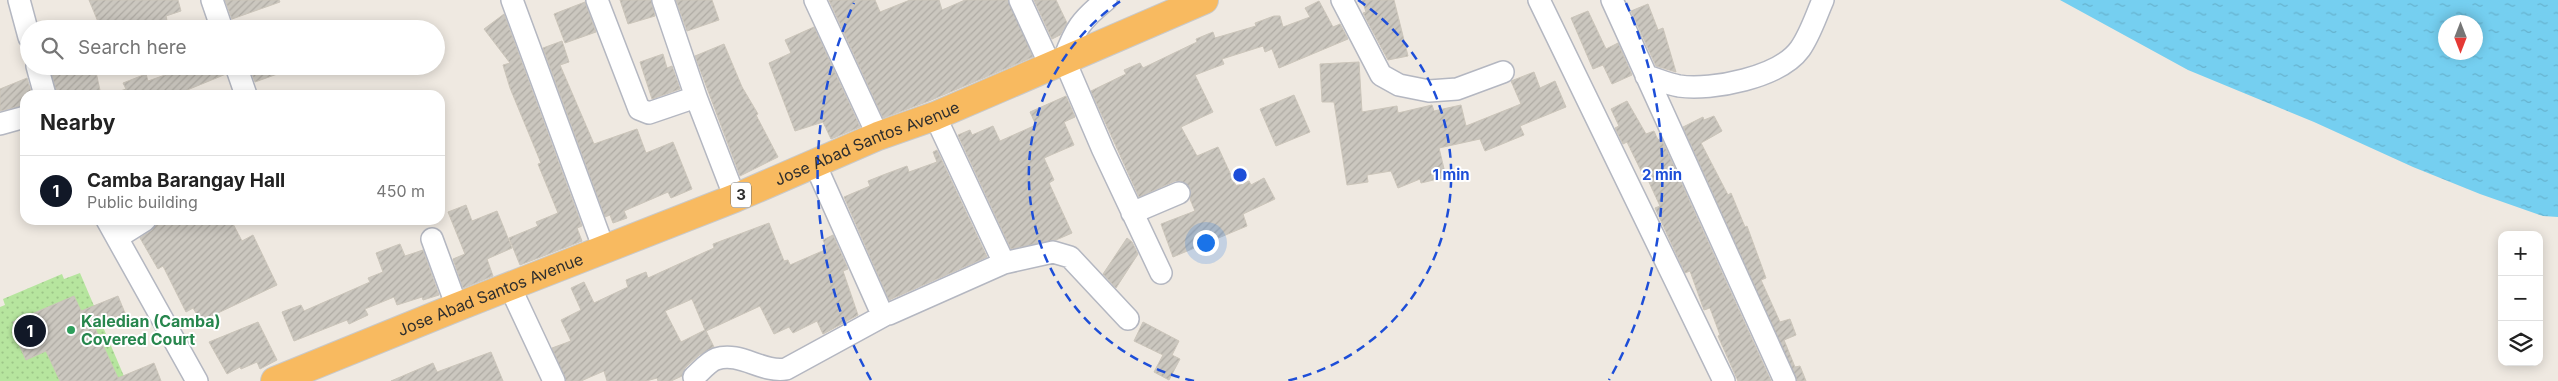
<!DOCTYPE html>
<html lang="en">
<head>
<meta charset="utf-8">
<style>
  :root { --surface:#fff; --page:#f2f2f2; --text:#222; --muted:#767676; --line:#e0e0e0; --accent:#111827 }
  body { margin:0; font-family:Inter,sans-serif; background:var(--page); color:var(--text) }
  .controls { position:absolute; right:15px; bottom:15px; display:grid; overflow:hidden; border-radius:10px; box-shadow:0 2px 12px #0003 }
  .controls button { width:45px; height:45px; display:grid; place-items:center; padding:0; border:0; border-bottom:1px solid var(--line); background:var(--surface); color:var(--text); font:25px sans-serif }
  .compass { position:absolute; left:2438px; top:15px; width:45px; height:45px; border-radius:50%; background:var(--surface); box-shadow:0 2px 12px #0003; rotate:180deg }
  .you { position:absolute; left:1205px; top:242px; width:18px; height:18px; margin:-12px; border:4px solid #fff; border-radius:50%; background:#1a73e8; box-shadow:0 0 0 8px #1a73e833 }
  .badge { display:grid; place-items:center; width:32px; height:32px; border-radius:50%; background:var(--accent); color:#fff; font-size:16px; font-weight:700 }
  .pin { position:absolute; translate:-50% -50%; border:2px solid #fff; box-shadow:0 1px 5px #0006 }
  .list { margin:0; padding:0; list-style:none }
  h2 { display:flex; justify-content:space-between; align-items:center; height:65px; margin:0; padding:0 20px; font-size:21px }
  h2 small { font-size:16px; font-weight:400; color:var(--muted) }
  .list li { display:grid; grid-template-columns:32px 1fr auto; gap:15px; align-items:center; box-sizing:border-box; height:70px; padding:0 20px; border-top:1px solid var(--line) }
  .list b { display:block; font-size:19px; white-space:nowrap }
  .list p { margin:0; font-size:16px; white-space:nowrap; color:var(--muted) }
  .list em { font-size:16px; font-style:normal; color:var(--muted) }
  .icon { flex:none; width:28px; height:28px; fill:none; stroke:currentColor; stroke-width:2; stroke-linecap:round; stroke-linejoin:round }
  .map { position:relative; flex:none; width:2558px; height:381px; overflow:hidden }
  .search { position:absolute; background:var(--surface); box-shadow:0 2px 12px #0003; left:20px; top:20px; width:425px; height:55px; display:flex; align-items:center; gap:12px; box-sizing:border-box; padding:0 18px; border-radius:28px; color:var(--muted); font-size:19px }
  .panel { position:absolute; background:var(--surface); box-shadow:0 2px 12px #0003; left:20px; top:90px; width:425px; height:135px; border-radius:15px }
  .map>svg:first-child { display:block }
</style>
</head>
<body>
<div class="map">
<svg width="2558" height="381" viewBox="0 0 2558 381">
  <defs>
    <pattern id="park-dots" width="8" height="8" patternUnits="userSpaceOnUse" patternTransform="scale(1.25)"><rect width="8" height="8" fill="#b6e59e"/><path d="M2 2h.1M6 6h.1" fill="none" stroke="#9dc588" stroke-width="1.8" stroke-linecap="round"/></pattern>
    <pattern id="water-ripples" width="26" height="14" patternUnits="userSpaceOnUse" patternTransform="scale(1.25)"><rect width="26" height="14" fill="#75cff0"/><path d="M2 4q2-2 4 0t4 0M15 11q2-2 4 0t4 0" fill="none" stroke="#66b2ce"/></pattern>
    <pattern id="building-hatch" width="6" height="6" patternUnits="userSpaceOnUse" patternTransform="scale(1.25)"><rect width="6" height="6" fill="#cbc7bf"/><path d="M-1 1l2-2M0 6l6-6M5 7l2-2" fill="none" stroke="#afaba4"/></pattern>
  </defs>
  <rect width="100%" height="100%" fill="#efe9e1"/>
  <!-- park -->
  <path fill="url(#park-dots)" d="M80 273 126 381H0V307L5 305 3 299 62 274 64 279Z"/>
  <!-- water -->
  <path fill="url(#water-ripples)" fill-rule="evenodd" d="M2060 0H2558V217L2543 216 2480 194 2413 167 2314 122 2188 70ZM2446 22H2476V52H2446Z"/>
  <!-- building -->
  <path fill="url(#building-hatch)" stroke="#cbc5ba" fill-rule="evenodd" d="M89 0H178L181 11 166 16 168 25 153 29H101Z
    M225 0H279L280 2 232 19Z
    M620 0H651L655 16 628 24Z
    M676 0H712L719 20 687 31Z
    M829 0H875L880 12 910 0H939L942 10 965 0H1008L1033 57 929 101 883 118Z
    M1034 0H1056L1067 23 1060 35 1052 39Z
    M1362 0H1394L1408 56 1388 60 1363 13 1366 12Z
    M1319 1 1333 27 1340 24 1348 39 1279 68 1272 49 1265 52 1263 46 1222 59 1224 64 1195 75 1213 112 1181 127 1197 156 1218 147 1236 186 1249 181 1251 185 1264 178 1275 199 1243 214 1247 226 1173 257 1161 224 1195 211 1190 199V188L1181 181H1175L1139 197 1091 91 1126 74 1124 70 1140 63 1143 68 1197 42 1196 39 1213 32 1215 38 1256 26 1255 23 1274 16H1280L1283 27 1310 17 1305 8Z
    M585 2 596 32 565 43 554 14Z
    M1648 4 1658 30 1663 28 1676 72 1656 66 1631 11Z
    M1588 11 1606 49 1618 43 1632 75 1612 84 1603 65 1593 69 1571 18Z
    M504 14 582 226 577 228 582 241 520 265 509 238 538 226 536 222 558 213 538 164 541 163 510 88 503 65 510 63 484 29Z
    M814 27 860 127 831 139 823 122 795 131 769 63 791 53 785 40Z
    M562 41 569 62 560 65 594 144 637 129 646 153 673 142 692 189 671 198 668 192 624 211 627 218 613 223 610 215 605 217 543 48Z
    M724 44 742 87 758 114 756 115 778 157 740 176 695 56Z
    M663 54 667 68 672 66 680 89 652 99 640 62Z
    M1359 62 1362 112 1397 106 1398 113 1432 105 1434 111 1461 105 1466 126 1521 104 1511 81 1534 72 1540 88 1555 81 1566 107 1520 126 1524 135 1485 151 1480 139 1439 148 1446 177 1421 183 1420 179 1398 188 1391 171 1367 175 1368 182 1347 185 1334 102H1322L1320 64Z
    M200 66H224L226 74 175 95H115V93L126 89 123 83 146 74 148 81 188 67 190 71Z
    M249 66H294V68L255 82Z
    M80 69 81 75 96 72 101 95H57L52 75Z
    M27 78 32 95H25V105L0 111V89Z
    M1294 95 1310 132 1276 146 1260 109Z
    M1066 96 1075 117 1064 122 1074 145 1044 158 1054 180 1049 183 1072 233 1056 240 1011 249 958 135 970 130 972 135 993 126 1000 141 1036 125 1030 112Z
    M1627 101 1646 134 1654 131 1658 140 1661 138 1771 381H1738L1718 336 1720 335 1710 308 1704 310 1690 271 1685 273 1655 208 1660 206 1648 180 1646 181 1627 142 1623 144 1615 128 1619 126 1611 109Z
    M1714 116 1722 131 1701 143 1728 195 1731 193 1745 227 1747 226 1766 278 1761 280 1780 322 1790 319 1796 335 1784 340 1795 367 1800 366 1806 381H1797L1683 127 1703 117 1704 120Z
    M937 150 987 257 889 300 844 197 870 186 868 181 883 175 907 166 909 172 937 162 933 152Z
    M466 205 472 221 497 211 512 248 487 259 493 276 463 288 453 259 465 254 448 212Z
    M157 220H231L242 241 253 235 277 285 201 321 193 308 186 312 163 266 158 269 140 238 152 230Z
    M769 223 784 261 788 260 790 265 827 249 823 240 833 235 848 269 843 271 858 315 823 334 817 321 793 333 789 327 774 334 760 306 706 331 714 347 699 355 685 368 682 376 671 381H658L657 378 646 381H607L604 371 581 381H566L552 348 571 341 561 320 581 310 571 288 584 282 594 303 628 287 626 280 646 272 648 278 714 248 713 244ZM692 299 705 330 681 342 665 311Z
    M1127 238 1132 242 1138 254 1116 288 1103 274Z
    M400 244 405 256 423 250 439 295 423 300 422 297 397 305 394 297 365 309 368 315 349 324 347 320 294 341 282 312 301 305 304 311 370 282 368 278 383 272 376 253Z
    M74 296 81 311 118 296 125 313 94 326 118 378 154 363 161 381H60L46 351 26 360 18 342 21 340 13 322Z
    M258 322 277 360 260 369 257 362 241 369 240 367 227 374 209 342Z
    M1143 322 1179 341 1172 355 1180 359 1169 380 1154 372 1163 355 1134 341Z
    M491 352 503 381H391L433 363 437 372Z"/>
  <g fill="none" stroke-linecap="round" stroke-linejoin="round">
    <defs>
      <path id="minor" d="M19 0 29 37
        M212 0 222 29
        M512 0 604 249
        M597 0 639 109 649 113 696 97
        M663 0 696 97 735 198
        M815 0 878 136
        M1020 0 1050 65
        M1106 0C1081 20 1075 29 1064 59L1103 150 1161 273
        M1342 0 1381 75 1399 85 1429 91 1457 89 1503 72
        M1539 0 1724 381
        M1612 0 1785 381
        M37 66 45 95
        M236 66 246 95
        M1646 76C1657 79 1668 84 1679 86 1712 91 1780 77 1800 49 1810 35 1816 16 1823 0
        M935 116 1004 263
        M0 124 25 117
        M815 164 882 314H889L1004 263 1053 252 1070 257 1128 319
        M1132 213 1179 193
        M107 220 197 381
        M118 237 145 220
        M432 239 457 307
        M510 287 554 381
        M694 377C700 372 708 362 716 359 740 351 762 373 786 369L885 315"/>
      <g id="trunk">
        <path id="s1" d="M275 381 457 307 735 198 878 136 935 116 1204 0"/>
      </g>
    </defs>
    <!-- minor casing -->
    <use href="#minor" stroke="#b4b7c1" stroke-width="24"/>
    <!-- trunk casing -->
    <use href="#trunk" stroke="#c9c9c9" stroke-width="30"/>
    <!-- minor -->
    <use href="#minor" stroke="#fff" stroke-width="21"/>
    <!-- trunk -->
    <use href="#trunk" stroke="#f8ba60" stroke-width="28"/>
  </g>
  <!-- distance rings -->
  <g fill="none" stroke="#1d4ed8" stroke-width="2.5" stroke-dasharray="9 6">
    <path d="M1194 381A211 211 0 0 1 1122 0M1358 0A211 211 0 0 1 1286 381"/>
    <path d="M871 380A422 422 0 0 1 854 3M1626 3A422 422 0 0 1 1609 380"/>
  </g>
  <!-- markers -->
  <circle fill="#2e9e5b" stroke="#fff" stroke-width="2" cx="71" cy="330" r="5"/>
  <g text-anchor="middle" stroke-width="4" stroke-linejoin="round" paint-order="stroke">
    <!-- shield labels -->
    <rect fill="#fff" stroke="#6d6d6d" stroke-width="1" x="731" y="182.5" width="20" height="25" rx="4"/>
    <g font-size="15" font-weight="bold" fill="#2e2e2e">
      <text x="741" y="200">3</text>
    </g>
    <!-- street labels -->
    <g font-size="16" fill="#2e2e2e" stroke="#fff">
      <text dy="6" stroke="none"><textPath href="#s1" startOffset="638">Jose Abad Santos Avenue</textPath></text>
      <text dy="6" stroke="none"><textPath href="#s1" startOffset="232">Jose Abad Santos Avenue</textPath></text>
    </g>
    <!-- leisure labels -->
    <g font-size="16" font-weight="bold" fill="#27864d" stroke="#fff" text-anchor="start">
      <text x="81" y="327">Kaledian (Camba)<tspan x="81" dy="18">Covered Court</tspan></text>
    </g>
  </g>
  <circle cx="1240" cy="175" r="8" fill="#1d4ed8" stroke="#fff" stroke-width="2.5"/>
  <g font-size="15" text-anchor="middle" font-weight="bold" fill="#1d4ed8" stroke="#fff" stroke-width="4" stroke-linejoin="round" paint-order="stroke">
    <text x="1451" y="180">1 min</text>
    <text x="1662" y="180">2 min</text>
  </g>
</svg>
<div class="controls">
<button>+</button>
<button>−</button>
<button><svg class="icon" aria-label="layers" viewBox="0 0 24 24"><path d="M12 4l9 5-9 5-9-5zM3 14l9 5 9-5"/></svg></button>
</div>
<svg class="compass" viewBox="-18 -18 36 36"><path d="M0-13l5 13h-10z" fill="#e53935"/><path d="M0 13l5-13h-10z" fill="#767676"/></svg>
<div class="you"></div>
<div class="pin badge" style="left:30px;top:331px">1</div>
<div class="search"><svg class="icon" aria-label="search" viewBox="0 0 24 24"><circle cx="10" cy="10" r="6"/><path d="M15 15l6 6"/></svg>Search here</div>
<section class="panel">
<h2>Nearby<small></small></h2>
<ul class="list">
<li><span class="badge">1</span><div><b>Camba Barangay Hall</b><p>Public building</p></div><em>450 m</em></li>
</ul>
</section>
</div>
</body>
</html>
